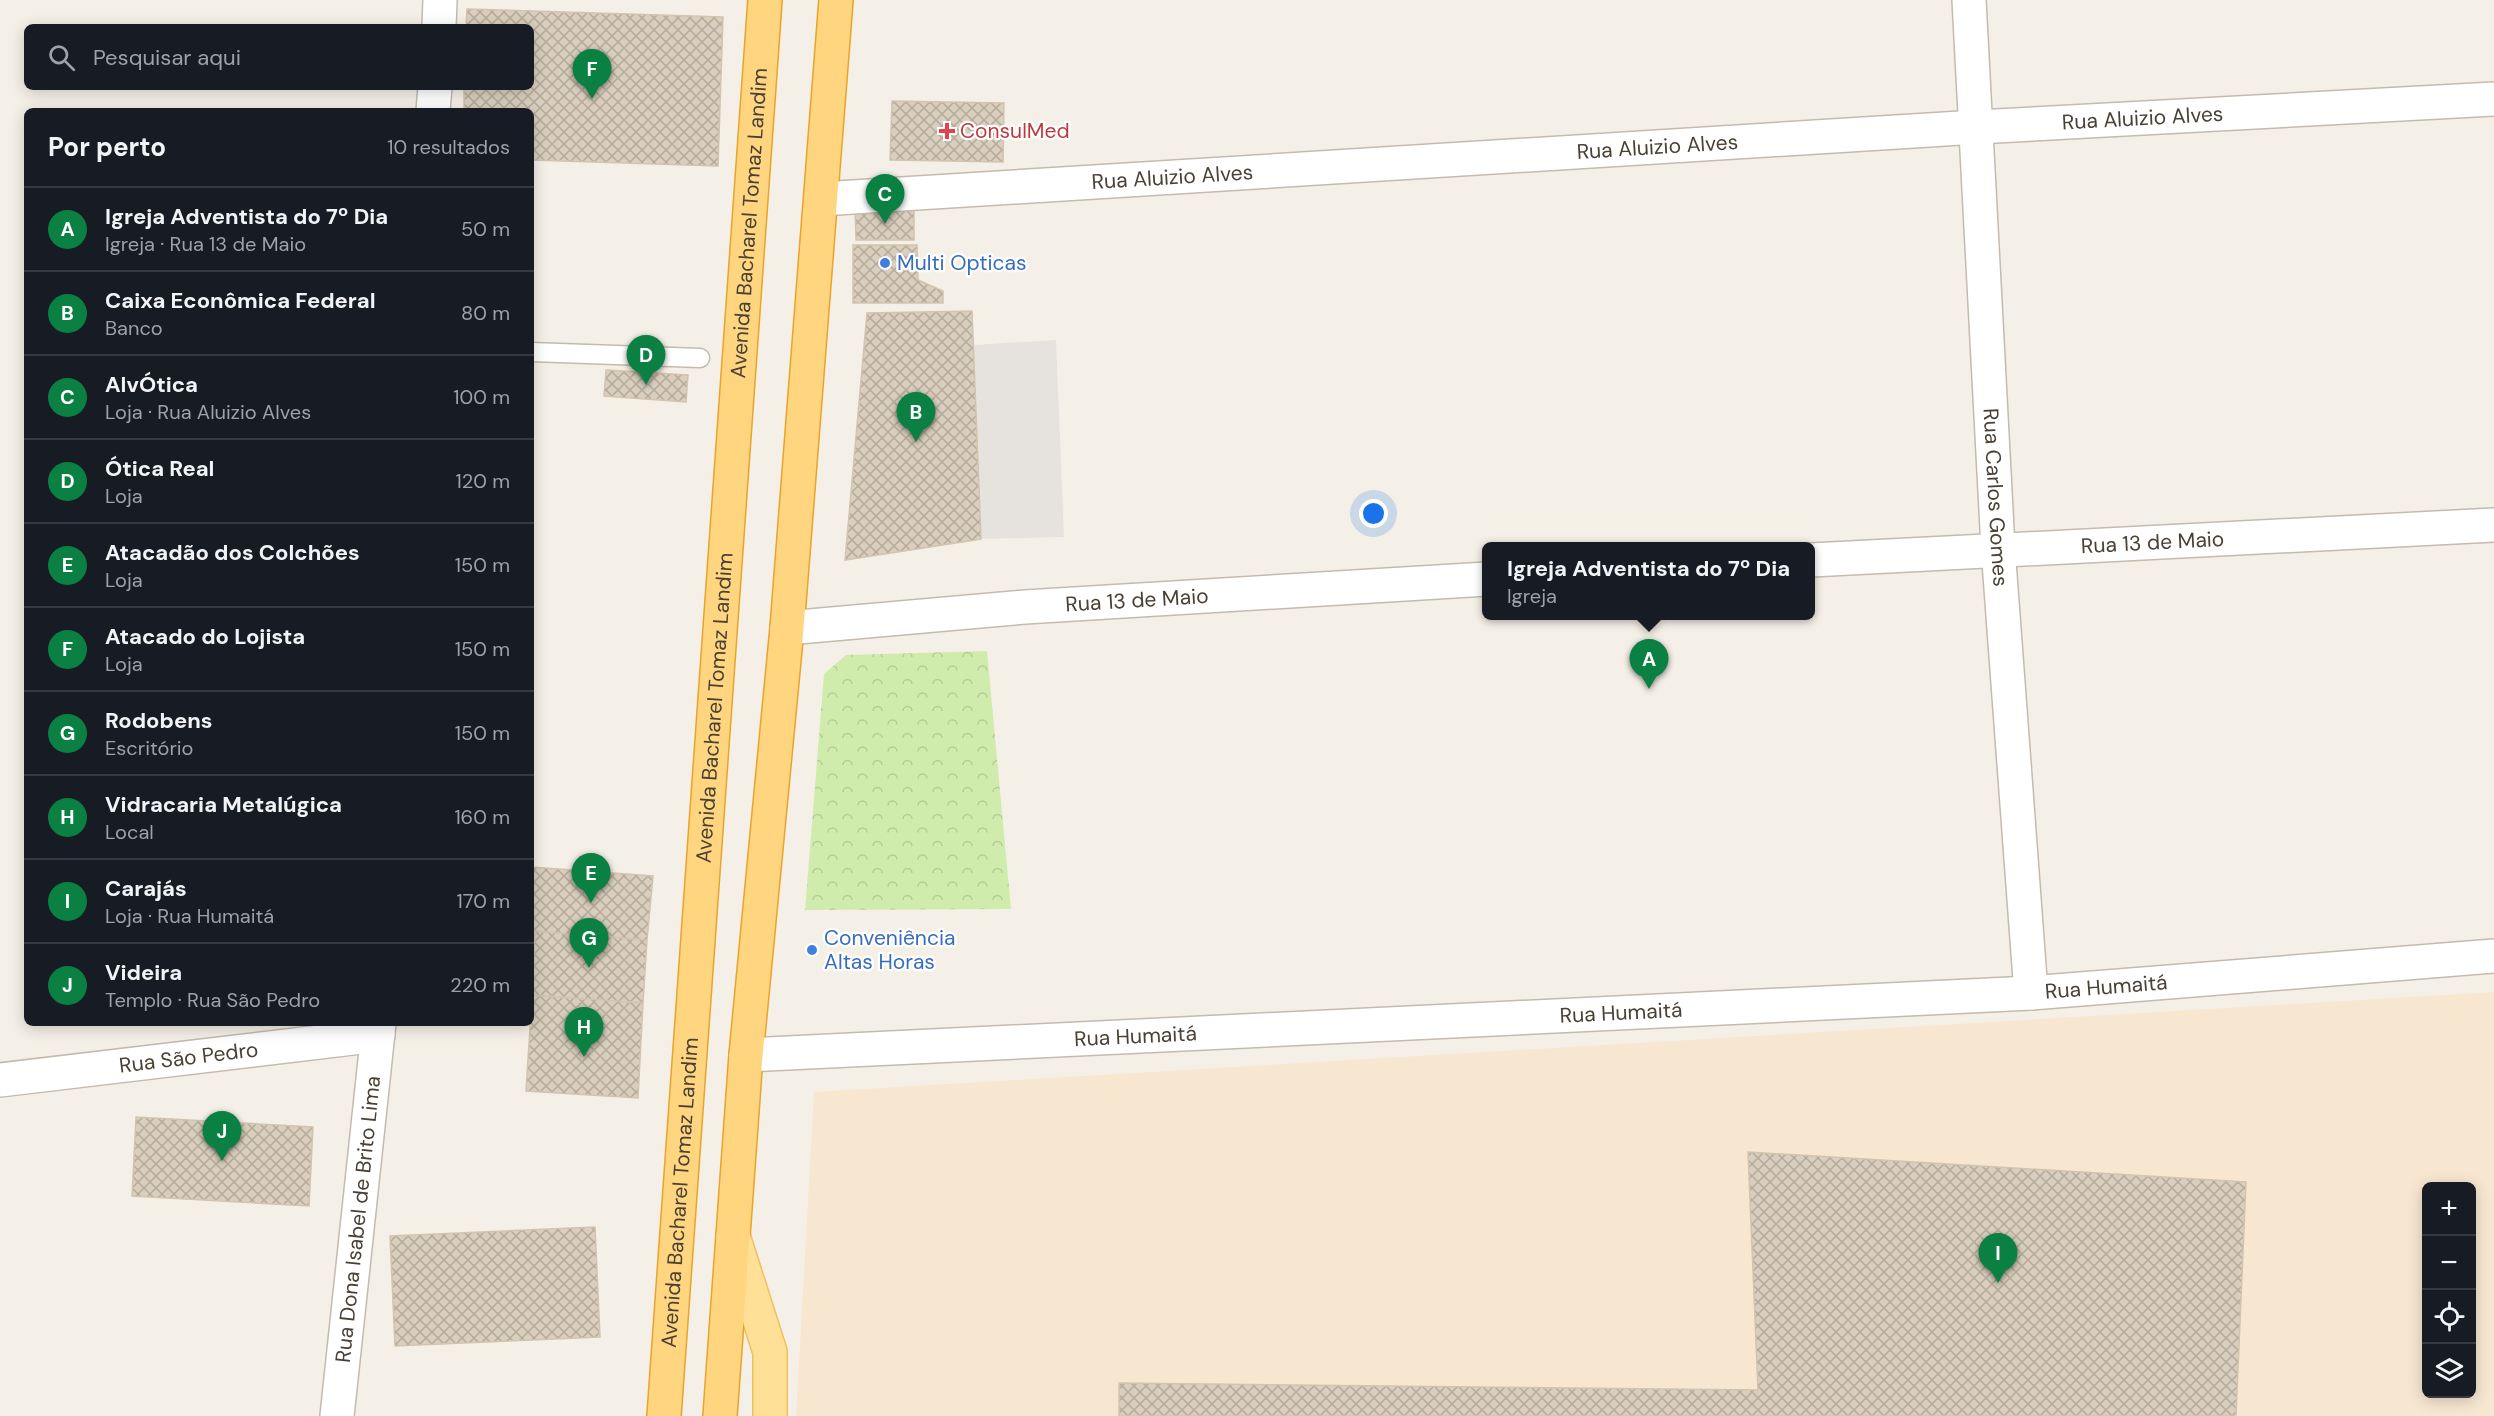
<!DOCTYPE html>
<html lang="pt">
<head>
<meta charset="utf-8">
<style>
  :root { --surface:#171b24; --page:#20242c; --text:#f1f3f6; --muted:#9ea1a6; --line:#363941; --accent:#0b8043 }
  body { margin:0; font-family:"DM Sans",sans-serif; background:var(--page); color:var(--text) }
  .controls { position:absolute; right:18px; bottom:18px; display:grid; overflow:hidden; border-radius:9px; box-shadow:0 3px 15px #0003 }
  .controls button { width:54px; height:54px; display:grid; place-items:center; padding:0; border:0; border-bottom:2px solid var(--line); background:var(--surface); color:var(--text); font:30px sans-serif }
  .you { position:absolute; left:1374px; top:514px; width:21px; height:21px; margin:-15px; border:4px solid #fff; border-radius:50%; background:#1a73e8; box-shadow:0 0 0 9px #1a73e833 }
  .badge { display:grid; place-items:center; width:39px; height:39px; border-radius:50%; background:var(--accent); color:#fff; font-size:20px; font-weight:700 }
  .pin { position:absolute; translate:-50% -50px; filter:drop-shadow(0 2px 3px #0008) }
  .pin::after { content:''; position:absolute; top:32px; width:21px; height:18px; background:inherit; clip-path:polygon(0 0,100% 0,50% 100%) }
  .popup { position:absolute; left:1482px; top:542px; width:333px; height:78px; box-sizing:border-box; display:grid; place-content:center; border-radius:9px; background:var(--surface); filter:drop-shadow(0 2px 4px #0005); font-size:20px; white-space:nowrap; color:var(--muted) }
  .popup b { font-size:22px; color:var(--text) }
  .popup::after { content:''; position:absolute; left:50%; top:100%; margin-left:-12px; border:12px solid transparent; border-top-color:var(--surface) }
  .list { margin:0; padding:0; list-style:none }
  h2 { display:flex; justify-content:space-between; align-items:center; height:78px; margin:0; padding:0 24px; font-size:26px }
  h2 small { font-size:20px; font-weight:400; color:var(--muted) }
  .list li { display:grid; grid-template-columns:39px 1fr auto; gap:18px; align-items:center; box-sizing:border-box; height:84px; padding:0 24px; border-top:2px solid var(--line) }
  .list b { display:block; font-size:22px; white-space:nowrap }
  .list p { margin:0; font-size:20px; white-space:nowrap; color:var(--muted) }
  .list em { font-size:20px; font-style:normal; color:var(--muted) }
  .icon { flex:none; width:33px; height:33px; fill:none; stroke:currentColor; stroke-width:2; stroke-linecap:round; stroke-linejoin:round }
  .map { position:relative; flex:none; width:2494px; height:1416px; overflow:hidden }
  .search { position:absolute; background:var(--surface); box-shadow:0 3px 15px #0003; left:24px; top:24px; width:510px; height:66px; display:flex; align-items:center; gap:15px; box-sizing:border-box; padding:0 21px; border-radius:9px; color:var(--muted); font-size:22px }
  .panel { position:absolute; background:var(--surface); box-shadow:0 3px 15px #0003; left:24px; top:108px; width:510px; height:918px; border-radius:9px }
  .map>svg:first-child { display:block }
</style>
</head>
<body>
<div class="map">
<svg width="2494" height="1416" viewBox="0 0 2494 1416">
  <defs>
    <pattern id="forest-crowns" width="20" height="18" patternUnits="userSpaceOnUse" patternTransform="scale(1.5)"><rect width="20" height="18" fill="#d0ecac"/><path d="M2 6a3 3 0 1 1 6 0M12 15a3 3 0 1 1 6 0" fill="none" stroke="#b4cc95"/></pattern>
    <pattern id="building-cross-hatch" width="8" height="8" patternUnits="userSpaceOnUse" patternTransform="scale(1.5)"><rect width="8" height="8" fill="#dacfbe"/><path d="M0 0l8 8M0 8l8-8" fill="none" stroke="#b3aa9b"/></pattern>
  </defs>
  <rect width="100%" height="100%" fill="#f5f0e7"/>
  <!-- commercial -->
  <path fill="#f8e7d0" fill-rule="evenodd" d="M2494 992V1416H796L814 1092ZM2426 1186H2472V1394H2426Z"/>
  <!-- forest -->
  <path fill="url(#forest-crowns)" d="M987 651 1011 909 805 910 824 674 846 655Z"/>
  <!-- parking -->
  <path fill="#e6e3df" d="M1056 340 1064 537 981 539 973 345Z"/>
  <!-- building -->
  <path fill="url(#building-cross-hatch)" stroke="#d3c4ae" stroke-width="1.5" d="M467 9 723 17 718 166 531 160V111H464V87H531V27H466Z
    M892 101 1004 103 1003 162 890 160Z
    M855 207H914V240H856Z
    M853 245H917L918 280 943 291V303H853Z
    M972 311 981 539 845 560 867 313Z
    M606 370 688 375 686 402 604 396Z
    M531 867 653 876 647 940 531 931Z
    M535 931 647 940 643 1003 532 995Z
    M532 995 643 1003 638 1098 526 1091Z
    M136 1117 313 1127 309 1206 132 1196Z
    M1748 1152 2246 1182 2236 1416H1119V1383L1758 1390Z
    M595 1227 600 1337 395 1346 390 1236Z"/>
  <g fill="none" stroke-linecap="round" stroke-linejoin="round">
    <defs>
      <path id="service" d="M531 352 700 358"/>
      <g id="minor">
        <path id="s1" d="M1969 0 1998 548 2031 993"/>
        <path d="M439 27 440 0"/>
        <path d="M433 111 435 87"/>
        <path id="s2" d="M821 199 1977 127 2494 99"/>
        <path id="s3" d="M1811 560 2494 525"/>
        <path id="s4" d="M787 628 1025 607 1487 579"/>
        <path id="s5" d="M746 1055 2031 993 2494 956"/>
        <path id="s6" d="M0 1080 378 1035"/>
        <path id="s7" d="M337 1416 379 1023"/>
      </g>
      <path id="primary" d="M733 1236 770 1352V1416"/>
      <g id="trunk">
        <path id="s8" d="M664 1416 765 0"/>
        <path d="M720 1416 746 1055 787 628 836 0"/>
      </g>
    </defs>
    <!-- service casing -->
    <use href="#service" stroke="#c4bbac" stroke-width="21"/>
    <!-- minor casing -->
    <use href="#minor" stroke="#c4bbac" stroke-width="36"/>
    <!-- primary casing -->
    <use href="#primary" stroke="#eec15c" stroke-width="36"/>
    <!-- trunk casing -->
    <use href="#trunk" stroke="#eaa32b" stroke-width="36"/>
    <!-- service -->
    <use href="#service" stroke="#fff" stroke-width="18"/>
    <!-- minor -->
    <use href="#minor" stroke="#fff" stroke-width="33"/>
    <!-- primary -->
    <use href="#primary" stroke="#ffe096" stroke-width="33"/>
    <!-- trunk -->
    <use href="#trunk" stroke="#ffd67f" stroke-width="33"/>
  </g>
  <!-- markers -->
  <path fill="#e0444e" stroke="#fff" stroke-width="2" d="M944 122h6v6h6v6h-6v6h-6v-6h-6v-6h6z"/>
  <g fill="#3f7fe0" stroke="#fff" stroke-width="2">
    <circle cx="885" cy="263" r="6"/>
    <circle cx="812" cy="950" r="6"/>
  </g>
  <g text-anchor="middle" stroke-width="4.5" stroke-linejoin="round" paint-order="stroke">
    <!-- street labels -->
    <g font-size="21" fill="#494135" stroke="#fff">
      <text dy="7" stroke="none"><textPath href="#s2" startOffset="1324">Rua Aluizio Alves</textPath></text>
      <text dy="7" stroke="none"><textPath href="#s2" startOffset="838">Rua Aluizio Alves</textPath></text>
      <text dy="7" stroke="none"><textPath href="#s2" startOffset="352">Rua Aluizio Alves</textPath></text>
      <text dy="7" stroke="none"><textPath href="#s8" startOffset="1196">Avenida Bacharel Tomaz Landim</textPath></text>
      <text dy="7" stroke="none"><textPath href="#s1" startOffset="498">Rua Carlos Gomes</textPath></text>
      <text dy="7" stroke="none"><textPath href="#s3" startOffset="342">Rua 13 de Maio</textPath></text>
      <text dy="7" stroke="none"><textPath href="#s4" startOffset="351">Rua 13 de Maio</textPath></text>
      <text dy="7" stroke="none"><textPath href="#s8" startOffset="710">Avenida Bacharel Tomaz Landim</textPath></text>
      <text dy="7" stroke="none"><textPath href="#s5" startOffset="1362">Rua Humaitá</textPath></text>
      <text dy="7" stroke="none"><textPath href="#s5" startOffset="876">Rua Humaitá</textPath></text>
      <text dy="7" stroke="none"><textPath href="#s5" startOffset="390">Rua Humaitá</textPath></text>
      <text dy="7" stroke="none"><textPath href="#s6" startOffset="190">Rua São Pedro</textPath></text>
      <text dy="7" stroke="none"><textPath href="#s8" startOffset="224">Avenida Bacharel Tomaz Landim</textPath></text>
      <text dy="7" stroke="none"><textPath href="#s7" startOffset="198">Rua Dona Isabel de Brito Lima</textPath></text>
    </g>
    <!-- health labels -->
    <g font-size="21" fill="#be3a42" stroke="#fff" text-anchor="start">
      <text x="960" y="138">ConsulMed</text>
    </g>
    <!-- shop labels -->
    <g font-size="21" fill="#366cbe" stroke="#fff" text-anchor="start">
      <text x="897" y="270">Multi Opticas</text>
      <text x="824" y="945">Conveniência<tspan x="824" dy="24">Altas Horas</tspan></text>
    </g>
  </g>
</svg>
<div class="controls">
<button>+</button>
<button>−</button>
<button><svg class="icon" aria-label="locate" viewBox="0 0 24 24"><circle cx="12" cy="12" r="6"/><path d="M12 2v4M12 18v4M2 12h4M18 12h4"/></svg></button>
<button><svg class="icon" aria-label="layers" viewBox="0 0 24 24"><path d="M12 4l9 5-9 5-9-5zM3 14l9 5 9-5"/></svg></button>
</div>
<div class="you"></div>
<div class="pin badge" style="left:1649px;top:689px">A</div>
<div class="popup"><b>Igreja Adventista do 7º Dia</b>Igreja</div>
<div class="pin badge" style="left:916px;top:442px">B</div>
<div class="pin badge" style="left:885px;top:224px">C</div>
<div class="pin badge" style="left:646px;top:385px">D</div>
<div class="pin badge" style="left:591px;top:903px">E</div>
<div class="pin badge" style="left:592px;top:99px">F</div>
<div class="pin badge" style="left:589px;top:968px">G</div>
<div class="pin badge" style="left:584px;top:1057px">H</div>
<div class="pin badge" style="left:1998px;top:1283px">I</div>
<div class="pin badge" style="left:222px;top:1161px">J</div>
<div class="search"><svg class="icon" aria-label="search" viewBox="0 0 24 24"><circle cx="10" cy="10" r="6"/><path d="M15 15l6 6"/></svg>Pesquisar aqui</div>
<section class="panel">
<h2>Por perto<small>10 resultados</small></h2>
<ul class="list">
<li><span class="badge">A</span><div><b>Igreja Adventista do 7º Dia</b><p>Igreja · Rua 13 de Maio</p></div><em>50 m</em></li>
<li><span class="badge">B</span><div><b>Caixa Econômica Federal</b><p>Banco</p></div><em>80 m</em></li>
<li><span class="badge">C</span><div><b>AlvÓtica</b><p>Loja · Rua Aluizio Alves</p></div><em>100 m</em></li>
<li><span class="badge">D</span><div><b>Ótica Real</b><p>Loja</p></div><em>120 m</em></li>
<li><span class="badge">E</span><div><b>Atacadão dos Colchões</b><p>Loja</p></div><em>150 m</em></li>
<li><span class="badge">F</span><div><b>Atacado do Lojista</b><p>Loja</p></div><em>150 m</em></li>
<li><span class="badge">G</span><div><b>Rodobens</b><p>Escritório</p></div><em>150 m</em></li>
<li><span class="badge">H</span><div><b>Vidracaria Metalúgica</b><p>Local</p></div><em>160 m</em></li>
<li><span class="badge">I</span><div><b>Carajás</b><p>Loja · Rua Humaitá</p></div><em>170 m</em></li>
<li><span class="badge">J</span><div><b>Videira</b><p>Templo · Rua São Pedro</p></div><em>220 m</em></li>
</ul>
</section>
</div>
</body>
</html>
